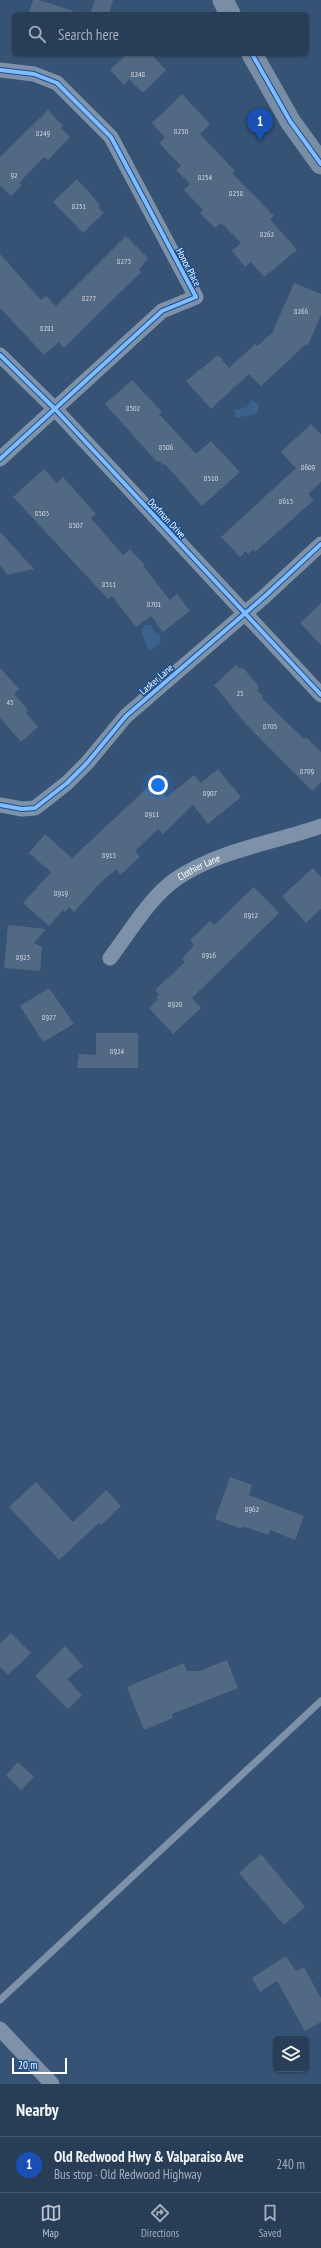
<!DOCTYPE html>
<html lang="en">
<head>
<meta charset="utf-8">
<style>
  :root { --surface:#283e57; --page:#344961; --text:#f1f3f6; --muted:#a5aeba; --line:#44576d; --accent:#b9c2ce }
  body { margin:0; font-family:"PT Sans Narrow",sans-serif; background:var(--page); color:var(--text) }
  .controls { position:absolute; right:12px; bottom:12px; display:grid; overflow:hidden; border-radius:6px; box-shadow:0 1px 3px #0004 }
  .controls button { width:36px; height:36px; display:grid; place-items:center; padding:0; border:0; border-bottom:1px solid var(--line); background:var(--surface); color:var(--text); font:20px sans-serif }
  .scale { position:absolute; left:12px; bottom:10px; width:55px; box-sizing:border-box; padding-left:4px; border:2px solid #fff; border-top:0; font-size:11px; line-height:14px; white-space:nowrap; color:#fff; -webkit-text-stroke:3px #1b4f8f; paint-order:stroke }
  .you { position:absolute; left:158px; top:785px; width:14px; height:14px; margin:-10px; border:3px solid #fff; border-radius:50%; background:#1a73e8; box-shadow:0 0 0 6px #1a73e833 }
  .badge { display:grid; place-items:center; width:26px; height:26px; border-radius:50%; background:var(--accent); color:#fff; font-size:13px; font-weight:700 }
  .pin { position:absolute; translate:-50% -33px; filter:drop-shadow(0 1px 2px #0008) }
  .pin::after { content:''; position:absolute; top:21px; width:14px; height:12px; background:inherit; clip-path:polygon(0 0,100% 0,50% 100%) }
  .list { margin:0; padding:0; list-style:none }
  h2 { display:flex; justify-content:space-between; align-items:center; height:52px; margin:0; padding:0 16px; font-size:17px }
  h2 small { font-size:13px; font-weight:400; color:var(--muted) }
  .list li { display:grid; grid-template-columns:26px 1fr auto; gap:12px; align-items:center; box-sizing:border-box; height:56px; padding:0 16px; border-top:1px solid var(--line) }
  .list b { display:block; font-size:15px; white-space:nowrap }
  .list p { margin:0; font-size:13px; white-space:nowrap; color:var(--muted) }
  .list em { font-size:13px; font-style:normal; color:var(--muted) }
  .icon { flex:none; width:22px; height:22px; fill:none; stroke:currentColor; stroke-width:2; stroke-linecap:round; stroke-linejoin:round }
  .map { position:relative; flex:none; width:321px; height:2084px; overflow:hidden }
  .search { position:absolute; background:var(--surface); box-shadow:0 1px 3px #0004; left:12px; right:12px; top:12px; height:44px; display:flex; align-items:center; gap:10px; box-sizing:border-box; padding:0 14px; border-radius:6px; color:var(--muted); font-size:15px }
  .sheet { height:108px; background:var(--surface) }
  nav { display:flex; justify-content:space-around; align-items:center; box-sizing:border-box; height:56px; border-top:1px solid var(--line); background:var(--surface); font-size:11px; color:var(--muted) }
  nav a { display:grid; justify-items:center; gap:2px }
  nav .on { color:var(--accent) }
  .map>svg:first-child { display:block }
</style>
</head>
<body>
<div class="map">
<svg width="321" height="2084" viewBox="0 0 321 2084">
  <rect width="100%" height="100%" fill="#365274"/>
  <!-- water -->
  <path fill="#3b618d" d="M252 400 259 404 257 414 235 418V410L247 407Z
    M145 625H151L154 631 160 636 161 643 152 650H148C146 642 142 637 141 630Z"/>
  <!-- building -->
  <path fill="#526984" d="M33 0H39L73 11 72 14H28Z
    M95 0H113L109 14H90Z
    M127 54H151L166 70 143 93 129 79 124 85 110 70Z
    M182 94 210 124 200 134 235 171 232 173 274 216 270 219 297 250 264 277 251 262 245 267 232 251 241 243 221 223 215 228 200 213 203 210 184 190 190 184 176 170 181 166 159 143 165 138 152 123Z
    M48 110 63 126 61 128 70 137 48 160 44 157 19 183 22 185 11 196 0 185V157Z
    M77 179 96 200 100 206 98 207 104 213 83 233 53 202Z
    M126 236 148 258 139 270 141 272 64 348 59 342 44 355 0 308V254L41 300 46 296 56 306Z
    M294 283 321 294V315L308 345 306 344 261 386 249 374 211 409 186 381 218 355 229 368 255 344 257 346 272 333Z
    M132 380 162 412 159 414 196 454 211 441 240 472 202 506 165 464 163 465 159 461 157 462 105 404Z
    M311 424 321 434V482L308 494 314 500 255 552 253 549 248 554 246 551 240 557 221 537 296 468 281 452Z
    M44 469 57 483 63 477 96 514 91 518 123 555 130 549 145 565 143 566 170 600 177 594 190 611 163 632 151 616 136 627 112 596 108 599 13 497Z
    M0 532 34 569 7 575 0 565Z
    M321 603V645L300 623Z
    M236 665 240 669 242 667 256 683 259 688 257 690 263 696 262 698 304 739 306 737 321 752V782L312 791 244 722 214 685Z
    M0 668 19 689 14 694 28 710 26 713 38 727 21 742 0 718Z
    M218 769 241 797 208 824 193 805 163 834 158 829 135 851 140 857 120 875 117 869 101 882 74 912 69 907 65 912 63 910 49 926 23 903 51 872 29 853 45 834 72 858 148 787 157 797 162 792 167 797 194 775 201 783Z
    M313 868 321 877V909L306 923 282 896Z
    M254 887 279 913 192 998 201 1008 173 1034 149 1008 158 1000 156 998 159 995 155 990 185 962 182 959 194 945 190 940 210 921 214 925Z
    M8 925 46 929 34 943 42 947 40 971 4 968Z
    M49 988 74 1024 43 1042 20 1006Z
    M96 1033H138V1068H77L79 1054 96 1055Z
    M230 1477 252 1485 249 1495 304 1516 295 1540 270 1530 268 1535 245 1527 239 1528 215 1519Z
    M36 1482 73 1522 106 1490 121 1506 101 1525 99 1523 59 1560 9 1507Z
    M11 1633 31 1653 8 1675 0 1667V1643Z
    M65 1646 83 1666 67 1679 82 1695 68 1709 35 1676Z
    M227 1660 238 1688 172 1714 173 1718 144 1730 127 1687 184 1663 187 1671H199Z
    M18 1762 34 1777 21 1790 6 1775Z
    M261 1854 305 1907 284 1925 239 1873Z
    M286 1956 296 1971 304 1967 321 1998V2022L305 2031 277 1981 260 1992 252 1978Z"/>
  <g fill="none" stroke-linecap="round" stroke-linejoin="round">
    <!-- lane -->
    <path stroke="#7d92a8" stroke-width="7" d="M0 2000 321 1701"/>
    <!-- street -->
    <g stroke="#7d92a8" stroke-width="15">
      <path d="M0 70 34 74 57 83 111 137 196 297 162 311 0 459"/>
      <path d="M0 355 55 409 321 695"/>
      <path d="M0 805 22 809 35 808 67 783 87 763 126 716 265 596 321 544"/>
      <path id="s1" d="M110 958C130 932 149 898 176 879 218 850 274 843 321 826"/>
      <path d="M0 2029 52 2084"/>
    </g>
    <!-- secondary -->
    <path stroke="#798da4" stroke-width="21" d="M223 0 230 14
      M252 54 290 121 321 164"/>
    <defs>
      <path id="cycleway" d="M252 54 290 121 321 164
        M0 70 34 74 57 83 111 137 196 297 162 311 0 459
        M0 355 55 409 321 695
        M0 805 22 809 35 808 67 783 87 763 126 716 265 596 321 544"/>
    </defs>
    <!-- cycleway casing -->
    <use href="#cycleway" stroke="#1b4f8f" stroke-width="6"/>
    <!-- cycleway -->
    <use href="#cycleway" stroke="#80bcff" stroke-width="4"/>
  </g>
  <g text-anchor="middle" stroke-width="3" stroke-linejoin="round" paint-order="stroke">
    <!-- number labels -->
    <g font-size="8" fill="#d4dae0">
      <text x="138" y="77">8248</text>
      <text x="181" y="134">8250</text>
      <text x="43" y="136">8249</text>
      <text x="14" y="178">92</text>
      <text x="205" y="180">8254</text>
      <text x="236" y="196">8258</text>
      <text x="79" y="209">8251</text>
      <text x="267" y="237">8262</text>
      <text x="124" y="264">8273</text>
      <text x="89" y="301">8277</text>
      <text x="301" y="314">8266</text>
      <text x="47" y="331">8281</text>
      <text x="133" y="411">8502</text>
      <text x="166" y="450">8506</text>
      <text x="308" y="470">8609</text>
      <text x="211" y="481">8510</text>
      <text x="286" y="504">8613</text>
      <text x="42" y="516">8503</text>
      <text x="76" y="528">8507</text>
      <text x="109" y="587">8511</text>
      <text x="154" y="607">8701</text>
      <text x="240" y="696">25</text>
      <text x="10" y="705">45</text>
      <text x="270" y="729">8705</text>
      <text x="307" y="774">8709</text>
      <text x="210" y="796">8907</text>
      <text x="152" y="817">8911</text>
      <text x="109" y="858">8915</text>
      <text x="61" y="896">8919</text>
      <text x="251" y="918">8912</text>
      <text x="209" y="958">8916</text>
      <text x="23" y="960">8923</text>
      <text x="175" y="1007">8920</text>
      <text x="49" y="1020">8927</text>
      <text x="117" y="1054">8924</text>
      <text x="252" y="1512">8962</text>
    </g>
    <!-- street labels -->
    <g font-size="10" fill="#fff" stroke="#1b4f8f">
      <text transform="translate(189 267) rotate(62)" y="4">Honor Place</text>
      <text transform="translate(167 518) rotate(47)" y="4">Dorfman Drive</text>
      <text transform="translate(156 679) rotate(-41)" y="4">Lasker Lane</text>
      <text dy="4" stroke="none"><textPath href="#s1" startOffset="129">Clothier Lane</textPath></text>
    </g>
  </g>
</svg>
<div class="controls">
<button><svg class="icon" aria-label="layers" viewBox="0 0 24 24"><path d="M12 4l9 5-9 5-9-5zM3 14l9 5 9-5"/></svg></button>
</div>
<div class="scale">20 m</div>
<div class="you"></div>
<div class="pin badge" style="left:260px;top:141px;background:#1a4fb4">1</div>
<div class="search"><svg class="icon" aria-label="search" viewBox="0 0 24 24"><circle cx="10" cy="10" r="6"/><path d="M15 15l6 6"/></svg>Search here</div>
</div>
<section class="sheet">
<h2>Nearby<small></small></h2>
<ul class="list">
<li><span class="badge" style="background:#1a4fb4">1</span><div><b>Old Redwood Hwy &amp; Valparaiso Ave</b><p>Bus stop · Old Redwood Highway</p></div><em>240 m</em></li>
</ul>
</section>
<nav>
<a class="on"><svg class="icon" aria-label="map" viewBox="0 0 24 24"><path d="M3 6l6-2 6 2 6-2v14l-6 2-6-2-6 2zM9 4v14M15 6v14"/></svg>Map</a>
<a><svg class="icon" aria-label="directions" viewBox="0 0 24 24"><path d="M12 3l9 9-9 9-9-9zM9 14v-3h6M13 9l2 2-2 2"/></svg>Directions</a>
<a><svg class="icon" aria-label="saved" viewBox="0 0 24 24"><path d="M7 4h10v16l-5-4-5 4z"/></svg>Saved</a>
</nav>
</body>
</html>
